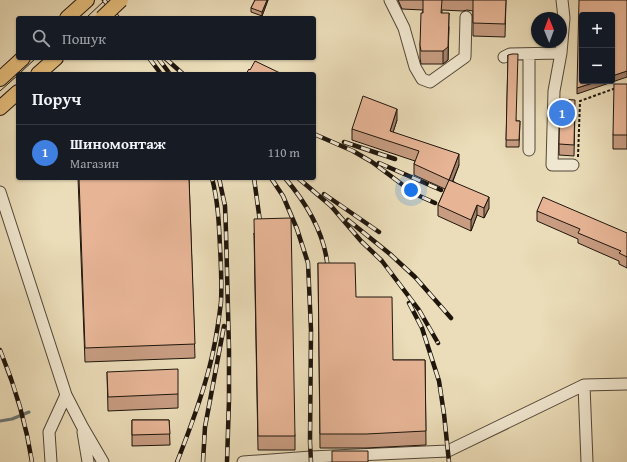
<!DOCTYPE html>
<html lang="uk">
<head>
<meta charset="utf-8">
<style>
  :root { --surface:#171b24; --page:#242831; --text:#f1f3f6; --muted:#9ea1a6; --line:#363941; --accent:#c59692 }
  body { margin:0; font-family:"Gentium Book Plus",serif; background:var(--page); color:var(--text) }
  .controls { position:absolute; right:12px; top:12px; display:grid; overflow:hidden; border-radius:4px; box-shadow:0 1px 3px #0004 }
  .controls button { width:36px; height:36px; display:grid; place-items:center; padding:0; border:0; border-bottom:1px solid var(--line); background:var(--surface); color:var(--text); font:20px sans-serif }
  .compass { position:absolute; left:531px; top:12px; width:36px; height:36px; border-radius:50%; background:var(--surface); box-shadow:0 1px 3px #0004; rotate:359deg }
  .you { position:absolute; left:411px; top:190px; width:14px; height:14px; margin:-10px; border:3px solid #fff; border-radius:50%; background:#1a73e8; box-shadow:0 0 0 6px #1a73e833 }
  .badge { display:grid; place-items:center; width:26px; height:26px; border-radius:50%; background:var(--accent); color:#fff; font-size:13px; font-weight:700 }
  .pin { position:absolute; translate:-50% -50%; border:2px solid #fff; box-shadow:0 1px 4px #0006 }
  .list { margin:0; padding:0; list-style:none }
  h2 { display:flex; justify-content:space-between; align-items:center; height:52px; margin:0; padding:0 16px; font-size:17px }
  h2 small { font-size:13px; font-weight:400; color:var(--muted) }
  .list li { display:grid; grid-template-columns:26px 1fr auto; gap:12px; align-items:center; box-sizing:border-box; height:56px; padding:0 16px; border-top:1px solid var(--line) }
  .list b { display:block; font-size:15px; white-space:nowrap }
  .list p { margin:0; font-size:13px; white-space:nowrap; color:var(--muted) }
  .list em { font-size:13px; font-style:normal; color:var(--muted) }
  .icon { flex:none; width:22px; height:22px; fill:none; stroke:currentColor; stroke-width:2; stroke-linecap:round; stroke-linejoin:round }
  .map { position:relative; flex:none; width:627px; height:462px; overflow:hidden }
  .search { position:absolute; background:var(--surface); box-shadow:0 1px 3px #0004; left:16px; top:16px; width:300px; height:44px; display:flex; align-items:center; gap:10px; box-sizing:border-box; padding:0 14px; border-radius:4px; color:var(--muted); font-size:15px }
  .panel { position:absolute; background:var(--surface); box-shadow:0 1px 3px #0004; left:16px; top:72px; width:300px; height:108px; border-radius:4px }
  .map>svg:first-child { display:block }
</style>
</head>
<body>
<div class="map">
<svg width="627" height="462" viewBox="0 0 627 462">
  <rect width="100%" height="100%" fill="#ebddb9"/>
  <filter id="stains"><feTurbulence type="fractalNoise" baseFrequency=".005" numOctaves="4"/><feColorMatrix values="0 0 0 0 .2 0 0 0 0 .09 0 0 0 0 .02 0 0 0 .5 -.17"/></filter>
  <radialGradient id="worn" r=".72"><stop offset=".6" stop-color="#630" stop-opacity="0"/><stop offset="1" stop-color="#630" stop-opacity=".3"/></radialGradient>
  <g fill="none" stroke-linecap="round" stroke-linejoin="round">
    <!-- stream -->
    <path stroke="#6b7775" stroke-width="3" d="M0 421 12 419 29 412"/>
    <defs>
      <path id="minor" d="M390 0 404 28 415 67 422 79 430 82 465 57 466 17
        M562 0 564 18 561 53 554 91 552 165H573
        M504 57 510 54 561 53
        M529 150V54
        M0 192 66 395 82 426 103 462
        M584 385 587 462
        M83 432 88 462
        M51 462 49 432 66 395
        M243 462 311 457 448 451 584 385 627 384"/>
      <path id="major" d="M67 18 87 0
        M38 74 56 58
        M0 79 23 58
        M0 108 18 92"/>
    </defs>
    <!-- minor casing -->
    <use href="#minor" stroke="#514738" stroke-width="13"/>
    <!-- major casing -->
    <use href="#major" stroke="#1e150d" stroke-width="16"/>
    <!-- path -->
    <path stroke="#1e150d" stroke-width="2" stroke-dasharray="3 2" stroke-linecap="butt" d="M578 157 580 101 616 88"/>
    <!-- minor -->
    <use href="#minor" stroke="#f2e9d2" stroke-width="11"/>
    <!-- major -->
    <use href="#major" stroke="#e6be7c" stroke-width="14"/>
    <!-- tram -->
    <path stroke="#1e150d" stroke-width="1" d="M86 18 105 0
      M19 74 36 58
      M0 91 18 75"/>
    <defs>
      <path id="rail" d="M104 0 118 18
        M149 58 161 74
        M158 58 170 74
        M165 58 183 74
        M314 134 353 151 372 162 415 194 435 203
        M344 142 395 159
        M379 163 441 190
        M219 178 225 206 226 232 229 349V400L227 462
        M254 178 261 229
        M271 178 283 196 297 229 308 263 311 330 310 442 311 462
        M285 178C308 205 327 237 328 273
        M298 178 331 206 361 241 382 261 419 310 438 343
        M324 194 379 232
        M348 220 390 254 415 277 451 318
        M409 303 422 328 439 381 444 414 449 462
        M0 350C15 386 26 423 32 462
        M177 462C188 434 199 405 207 376 214 352 218 327 221 302 222 284 221 265 220 247 219 224 218 201 212 178
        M203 462 205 427 224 326"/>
    </defs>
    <!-- rail casing -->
    <use href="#rail" stroke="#1e150d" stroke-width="4.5"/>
    <!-- rail -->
    <use href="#rail" stroke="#f2e9d2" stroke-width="3" stroke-dasharray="9" stroke-linecap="butt"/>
    <defs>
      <path id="major-bridge" d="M102 18 121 0"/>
    </defs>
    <!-- major-bridge casing -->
    <use href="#major-bridge" stroke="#1e150d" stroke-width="16" stroke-linecap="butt"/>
    <!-- major-bridge -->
    <use href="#major-bridge" stroke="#e6be7c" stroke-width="14"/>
  </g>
  <!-- wall -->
  <path fill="#c79c81" stroke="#1e150d" d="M255 0H268L262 16 251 12V8Z
    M398 0H506L505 37 473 36V11L467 10 463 11 442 10V13L449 27 448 60 443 64H421L420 58V45L423 10 402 9Z
    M508 55 516 121H520L519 147H506Z
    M627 84V149H613V135Z
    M575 110 574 156 559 155V144Z
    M397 120 393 132 459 165 453 181 489 208 484 218 477 215 471 231 438 216V205L445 189 414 175V164L415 161 352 140V129Z
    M78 178H189L195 358 85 362Z
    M537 211 627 233V268L619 264V261L578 243V239L537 221Z
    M254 233 295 436V450H258Z
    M318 263 356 297 393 360H425L426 445 366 448H320Z
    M107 372 178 394V408L108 411Z
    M132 420H169L170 445 132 446Z"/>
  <!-- shaded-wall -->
  <path fill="#a27f69" stroke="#1e150d" d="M267 0H268L262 16V12Z
    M449 13 448 60 443 64V51Z
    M627 71V77L577 94V88L599 81H612V76Z
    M397 109V120L390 142V131Z
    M459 154V165L449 190V180Z
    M489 197V208L484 218V208Z
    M477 205V215L471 231V220Z"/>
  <!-- building -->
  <path fill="#e7b596" stroke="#1e150d" d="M255 0H267L262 12 251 8Z
    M423 0H442L441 13H449L448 47 443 51H421L420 45 421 13H423Z
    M473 0H506L505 24 473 23Z
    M579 0H627V71L612 76V15H582V81H599L577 88Z
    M512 54H518L516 121H520L519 140H506L508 55Z
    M255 61 280 73 279 74H246L249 69 250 70Z
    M614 84H627V135H613Z
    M363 96 397 109 390 131 459 154 449 180 414 164 419 151 352 129Z
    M560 99 575 100 574 145 559 144Z
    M79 178H189L195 344 85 348Z
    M449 180 489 197 484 208 477 205 471 220 438 205Z
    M543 197 627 233V257L619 253 621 251 578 233 580 229 537 211Z
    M291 218 295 436H258L254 219Z
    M318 263H355L356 297H392L393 360H425L426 431 366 434H320Z
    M178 369V394L108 397 107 372Z
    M132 420H169L170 434 132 435Z
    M332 451H368V462H332Z"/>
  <rect width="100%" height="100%" filter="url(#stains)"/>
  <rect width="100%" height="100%" fill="url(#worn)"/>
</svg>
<div class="controls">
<button>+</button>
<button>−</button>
</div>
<svg class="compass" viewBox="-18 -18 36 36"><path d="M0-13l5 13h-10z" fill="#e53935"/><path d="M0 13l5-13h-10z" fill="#9ea1a6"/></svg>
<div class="you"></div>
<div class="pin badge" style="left:562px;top:113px;background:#3f7fe0">1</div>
<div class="search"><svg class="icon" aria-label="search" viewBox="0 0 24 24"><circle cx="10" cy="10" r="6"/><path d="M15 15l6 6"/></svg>Пошук</div>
<section class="panel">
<h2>Поруч<small></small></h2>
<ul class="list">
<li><span class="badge" style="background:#3f7fe0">1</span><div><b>Шиномонтаж</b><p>Магазин</p></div><em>110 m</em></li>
</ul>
</section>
</div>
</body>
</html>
